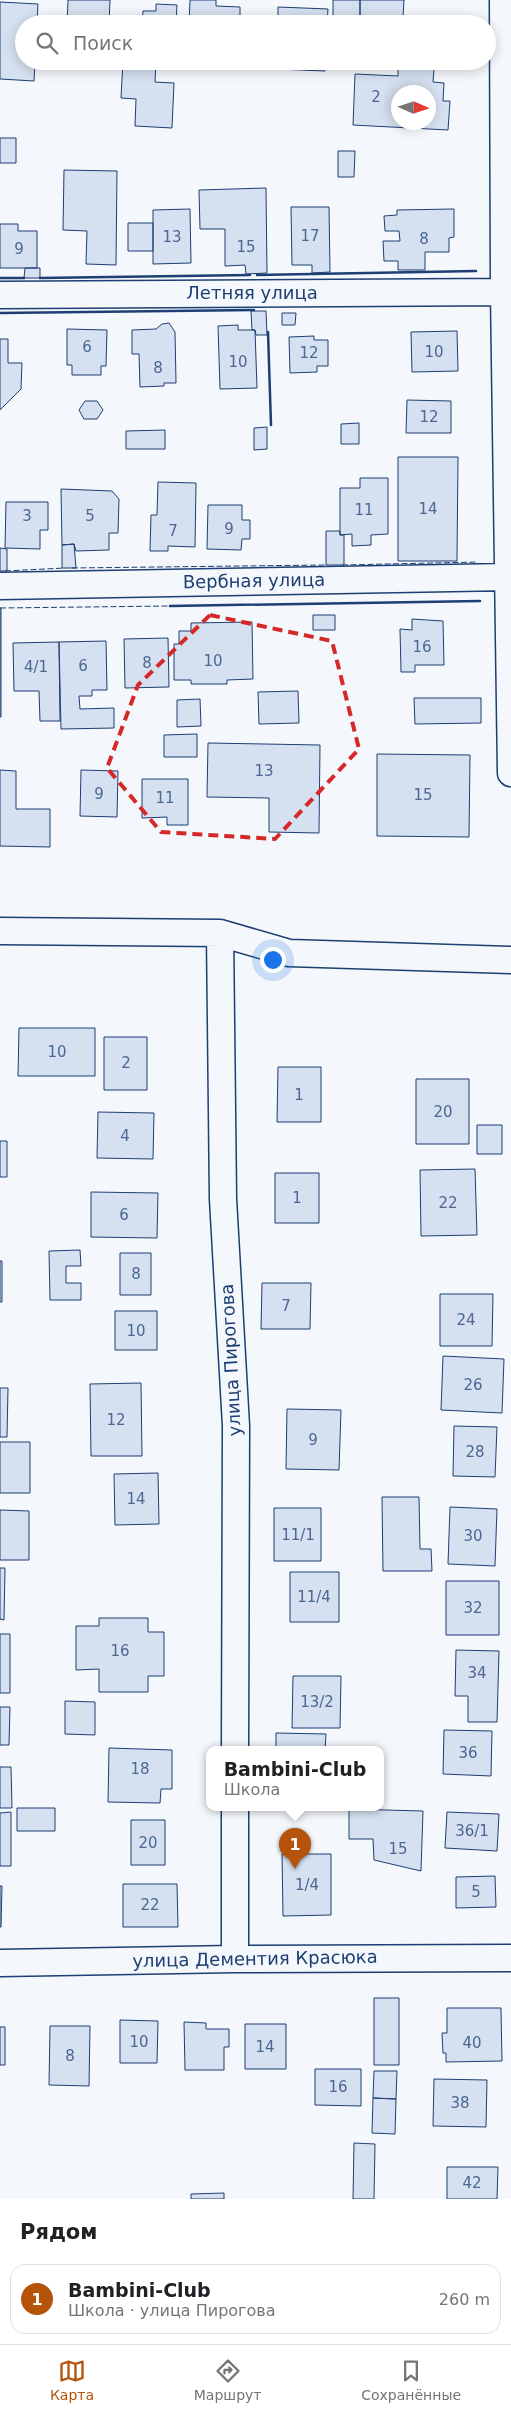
<!DOCTYPE html>
<html lang="ru">
<head>
<meta charset="utf-8">
<style>
  :root { --surface:#fff; --page:#f2f2f2; --text:#202124; --muted:#757577; --line:#e0e0e0; --accent:#b45309 }
  body { margin:0; font-family:"DejaVu Sans",sans-serif; background:var(--page); color:var(--text) }
  .compass { position:absolute; left:391px; top:85px; width:45px; height:45px; border-radius:50%; background:var(--surface); box-shadow:0 2px 12px #0003; rotate:93deg }
  .you { position:absolute; left:272px; top:959px; width:18px; height:18px; margin:-12px; border:4px solid #fff; border-radius:50%; background:#1a73e8; box-shadow:0 0 0 8px #1a73e833 }
  .badge { display:grid; place-items:center; width:32px; height:32px; border-radius:50%; background:var(--accent); color:#fff; font-size:16px; font-weight:700 }
  .pin { position:absolute; translate:-50% -41px; filter:drop-shadow(0 1px 2px #0008) }
  .pin::after { content:''; position:absolute; top:26px; width:18px; height:15px; background:inherit; clip-path:polygon(0 0,100% 0,50% 100%) }
  .popup { position:absolute; left:206px; top:1746px; width:178px; height:65px; box-sizing:border-box; display:grid; place-content:center; border-radius:10px; background:var(--surface); filter:drop-shadow(0 1px 4px #0005); font-size:16px; white-space:nowrap; color:var(--muted) }
  .popup b { font-size:19px; color:var(--text) }
  .popup::after { content:''; position:absolute; left:50%; top:100%; margin-left:-10px; border:10px solid transparent; border-top-color:var(--surface) }
  .list { margin:0; padding:0; list-style:none }
  h2 { display:flex; justify-content:space-between; align-items:center; height:65px; margin:0; padding:0 20px; font-size:21px }
  h2 small { font-size:16px; font-weight:400; color:var(--muted) }
  .list li { display:grid; grid-template-columns:32px 1fr auto; gap:15px; align-items:center; box-sizing:border-box; height:70px; margin:0 10px 10px; padding:0 10px; border:1px solid var(--line); border-radius:15px }
  .list b { display:block; font-size:19px; white-space:nowrap }
  .list p { margin:0; font-size:16px; white-space:nowrap; color:var(--muted) }
  .list em { font-size:16px; font-style:normal; color:var(--muted) }
  .icon { flex:none; width:28px; height:28px; fill:none; stroke:currentColor; stroke-width:2; stroke-linecap:round; stroke-linejoin:round }
  .map { position:relative; flex:none; width:511px; height:2199px; overflow:hidden }
  .search { position:absolute; background:var(--surface); box-shadow:0 2px 12px #0003; left:15px; right:15px; top:15px; height:55px; display:flex; align-items:center; gap:12px; box-sizing:border-box; padding:0 18px; border-radius:28px; color:var(--muted); font-size:19px }
  .sheet { height:145px; background:var(--surface) }
  nav { display:flex; justify-content:space-around; align-items:center; box-sizing:border-box; height:70px; border-top:1px solid var(--line); background:var(--surface); font-size:14px; color:var(--muted) }
  nav a { display:grid; justify-items:center; gap:2px }
  nav .on { color:var(--accent) }
  .map>svg:first-child { display:block }
</style>
</head>
<body>
<div class="map">
<svg width="511" height="2199" viewBox="0 0 511 2199">
  <rect width="100%" height="100%" fill="#f4f7fb"/>
  <!-- building -->
  <path fill="#d5e0f0" stroke="#1d3f73" fill-rule="evenodd" d="M68 0H110L109 24H67Z
    M190 0H216V6L240 7V24H189Z
    M333 0H360V16L378 17V24H333Z
    M360 0H404L403 18 360 16Z
    M0 2 38 4 37 24H24V61H35L34 81 0 79Z
    M156 4 177 5 176 24H142L143 11H156Z
    M278 7 328 9 327 24H278Z
    M123 61H156L155 82 174 83 172 128 135 126 136 99 121 98Z
    M277 61H326L325 71 276 69Z
    M398 67 434 69 433 82 444 83 443 101H450L448 130 353 125 355 74 398 76ZM398 92H428V122H398Z
    M0 138H16V163H0Z
    M338 151H355L354 177H338Z
    M64 170 117 171 116 265 86 264 87 231 63 230Z
    M266 188 267 273 246 274 245 265 225 266V229H200L199 190Z
    M291 207H329L330 272 312 273V265H292Z
    M190 209 191 263 153 264V210Z
    M454 209V237L449 238V252H425V270H398V261H384L383 241H400L399 231H385L384 216 397 215V210Z
    M128 223H153V251H128Z
    M0 224H18V231H37V268H0Z
    M25 268H40V278H24Z
    M251 311H266L267 335H256L255 330H252Z
    M282 313H296L295 325H282Z
    M169 323 175 332 176 383H164V386L140 387 139 354H132V330L156 329 162 324Z
    M238 325V330H255L257 388 220 389 218 326Z
    M67 329 107 330 106 366H101V375H72V365H67Z
    M457 331 458 371 412 372 411 332Z
    M314 336V340H328V366H317V372L290 373 289 337Z
    M0 339H8V363H22L21 389 0 410Z
    M407 400 451 401V433H406Z
    M85 401H97L103 410 97 419H84L79 410Z
    M359 423V444H341V424Z
    M267 427V449L254 450V428Z
    M165 430V449H126V431Z
    M398 457H458L457 561H398Z
    M360 478H388V534L371 535V545L352 546V534L340 535V488H360Z
    M158 482 196 483 195 547 168 546V551H150L151 515H157Z
    M61 489 112 491 119 499 118 533H109V550L76 551 74 544 62 545Z
    M6 502H48V530H40V549L5 548Z
    M208 505H242V520H250V539H242L241 550 207 549Z
    M326 531H340V535H344V565H326Z
    M74 544 76 568H62V545Z
    M0 548 7 549V571H0Z
    M1 608V717H0V608Z
    M313 615H335V630H313Z
    M412 619 443 621 444 665H415V672H401L400 629 412 630Z
    M252 622 253 679 227 680V684H191V680H174V644H179V631H191V623Z
    M168 638 169 687 125 688 124 639Z
    M106 641 107 690H92V696H79L80 709 114 708V728L61 729 59 642Z
    M59 642 60 721H40L39 691H14L13 643Z
    M298 691 299 723 259 724 258 692Z
    M414 698H481V723L415 724Z
    M200 699 201 726 177 727V700Z
    M197 734V757H164V735Z
    M208 743 320 745 319 833 269 832V798L207 797Z
    M377 754 470 755 469 837 377 836Z
    M0 770 16 771V809H50V847L0 846Z
    M81 770 118 771 117 817 80 816Z
    M142 779H188V825H167V817L142 818Z
    M19 1028H95V1076H18Z
    M104 1037H147V1090H104Z
    M278 1067H321V1122H277Z
    M416 1079H469V1144H416Z
    M98 1112 154 1113 153 1159 97 1158Z
    M477 1125H502V1154H477Z
    M0 1141H7V1177H0Z
    M475 1169 477 1235 421 1236 420 1170Z
    M275 1173H319V1223H275Z
    M91 1192 158 1193 157 1238 91 1237Z
    M80 1250 81 1266H66V1283H81V1300H50L49 1251Z
    M120 1253H151V1295H120Z
    M0 1261H2V1302H0Z
    M262 1283H311L310 1329H261Z
    M440 1294H493L492 1346H440Z
    M115 1311H157V1350H115Z
    M443 1356 504 1359 502 1413 441 1410Z
    M141 1383 142 1456H91L90 1384Z
    M0 1388H8L7 1437H0Z
    M287 1409 341 1410 339 1470 286 1469Z
    M454 1426 497 1427 495 1477 453 1476Z
    M0 1442H30V1493H0Z
    M158 1473 159 1524 115 1525 114 1474Z
    M382 1497H419L420 1549H431L432 1571H383Z
    M450 1507 497 1509 495 1566 448 1564Z
    M274 1508H321V1561H274Z
    M0 1510 29 1511V1560H0Z
    M0 1568H5L4 1620 0 1619Z
    M290 1572H339V1622H290Z
    M446 1581H499V1635H446Z
    M99 1618H148V1632H164V1676H148V1692H99V1669L76 1670V1626H99Z
    M0 1634H10V1693H0Z
    M456 1650 499 1651 497 1722H468V1696H455Z
    M293 1676H341L340 1728H292Z
    M65 1701 95 1702V1735L65 1734Z
    M0 1707H10L9 1745H0Z
    M444 1730 492 1731 491 1776 443 1774Z
    M276 1733 326 1734 325 1750H276Z
    M109 1748 172 1750V1789H161L160 1803 108 1802Z
    M0 1767H11L12 1808H0Z
    M17 1808H55V1831H17Z
    M349 1809 423 1811 421 1871 374 1860 373 1839H349Z
    M11 1812V1866H0V1813Z
    M447 1812 499 1814 497 1851 445 1848Z
    M131 1820H165V1865H131Z
    M282 1854H331V1915L283 1916Z
    M495 1876 496 1907 456 1908V1877Z
    M123 1884H177L178 1927H123Z
    M0 1886H2L1 1927H0Z
    M374 1998H399V2065H374Z
    M447 2008H501L502 2061 446 2062V2053H443L442 2033H447Z
    M120 2020 158 2021 157 2063H120Z
    M184 2022 206 2023V2029H229V2047H224V2070H185Z
    M245 2024H286V2069H245Z
    M50 2026H90L89 2086 49 2085Z
    M0 2027H5V2065H0Z
    M315 2069H361V2106L315 2105Z
    M374 2071H397L396 2099 373 2098Z
    M434 2079 487 2080 486 2127 433 2126Z
    M373 2098 396 2099 395 2134 372 2133Z
    M354 2143 375 2144 374 2199H353Z
    M447 2167H498L497 2199H447Z
    M224 2193V2199H191V2194Z"/>
  <g fill="none" stroke-linecap="round" stroke-linejoin="round">
    <defs>
      <path id="minor" d="M503 0 504 292 511 773
        M0 295 504 292
        M0 586 508 577
        M0 931 220 933 289 953 511 960
        M220 933 223 1199 236 1426 235 1750
        M235 1959V1808
        M0 1963 235 1959 511 1958"/>
    </defs>
    <!-- minor casing -->
    <use href="#minor" stroke="#1d3f73" stroke-width="29"/>
    <!-- minor -->
    <use href="#minor" stroke="#f4f7fb" stroke-width="26"/>
    <!-- fence -->
    <path stroke="#1d3f73" stroke-width="1" stroke-dasharray="6 2.5" stroke-linecap="butt" d="M342 565 478 562
      M72 568 327 565
      M5 571 65 568
      M0 608 170 606"/>
    <!-- wall -->
    <path stroke="#1d3f73" stroke-width="2.5" d="M257 275 476 271
      M0 278H24
      M40 278 250 275
      M0 313 254 310
      M268 332 271 425
      M170 606 480 601"/>
  </g>
  <!-- marked area -->
  <path fill="none" stroke="#d62828" stroke-width="4" stroke-dasharray="10 6" stroke-linejoin="round" d="M210 615 332 641 359 749 275 839 161 832 107 768 138 685Z"/>
  <g text-anchor="middle" stroke-width="4" stroke-linejoin="round" paint-order="stroke">
    <!-- number labels -->
    <g font-size="15" fill="#4b6792">
      <text x="376" y="102">2</text>
      <text x="310" y="241">17</text>
      <text x="172" y="242">13</text>
      <text x="424" y="244">8</text>
      <text x="246" y="252">15</text>
      <text x="19" y="254">9</text>
      <text x="87" y="352">6</text>
      <text x="434" y="357">10</text>
      <text x="309" y="358">12</text>
      <text x="238" y="367">10</text>
      <text x="158" y="373">8</text>
      <text x="429" y="422">12</text>
      <text x="428" y="514">14</text>
      <text x="364" y="515">11</text>
      <text x="27" y="521">3</text>
      <text x="90" y="521">5</text>
      <text x="229" y="534">9</text>
      <text x="173" y="536">7</text>
      <text x="422" y="652">16</text>
      <text x="213" y="666">10</text>
      <text x="147" y="668">8</text>
      <text x="83" y="671">6</text>
      <text x="36" y="672">4/1</text>
      <text x="264" y="776">13</text>
      <text x="99" y="799">9</text>
      <text x="423" y="800">15</text>
      <text x="165" y="803">11</text>
      <text x="57" y="1057">10</text>
      <text x="126" y="1068">2</text>
      <text x="299" y="1100">1</text>
      <text x="443" y="1117">20</text>
      <text x="125" y="1141">4</text>
      <text x="297" y="1203">1</text>
      <text x="448" y="1208">22</text>
      <text x="124" y="1220">6</text>
      <text x="136" y="1279">8</text>
      <text x="286" y="1311">7</text>
      <text x="466" y="1325">24</text>
      <text x="136" y="1336">10</text>
      <text x="473" y="1390">26</text>
      <text x="116" y="1425">12</text>
      <text x="313" y="1445">9</text>
      <text x="475" y="1457">28</text>
      <text x="136" y="1504">14</text>
      <text x="298" y="1540">11/1</text>
      <text x="473" y="1541">30</text>
      <text x="314" y="1602">11/4</text>
      <text x="473" y="1613">32</text>
      <text x="120" y="1656">16</text>
      <text x="477" y="1678">34</text>
      <text x="317" y="1707">13/2</text>
      <text x="468" y="1758">36</text>
      <text x="140" y="1774">18</text>
      <text x="472" y="1836">36/1</text>
      <text x="148" y="1848">20</text>
      <text x="398" y="1854">15</text>
      <text x="307" y="1890">1/4</text>
      <text x="476" y="1897">5</text>
      <text x="150" y="1910">22</text>
      <text x="139" y="2047">10</text>
      <text x="472" y="2048">40</text>
      <text x="265" y="2052">14</text>
      <text x="70" y="2061">8</text>
      <text x="338" y="2092">16</text>
      <text x="460" y="2108">38</text>
      <text x="472" y="2188">42</text>
    </g>
    <!-- street labels -->
    <g font-size="18" fill="#1d3f73" stroke="#f4f7fb">
      <text x="252" y="299">Летняя улица</text>
      <text transform="translate(254 581) rotate(-1)" y="6">Вербная улица</text>
      <text transform="translate(231 1360) rotate(-93)" y="6">улица Пирогова</text>
      <text transform="translate(255 1959) rotate(-1)" y="6">улица Дементия Красюка</text>
    </g>
  </g>
</svg>
<svg class="compass" viewBox="-18 -18 36 36"><path d="M0-13l5 13h-10z" fill="#e53935"/><path d="M0 13l5-13h-10z" fill="#757577"/></svg>
<div class="you"></div>
<div class="pin badge" style="left:295px;top:1869px">1</div>
<div class="popup"><b>Bambini-Club</b>Школа</div>
<div class="search"><svg class="icon" aria-label="search" viewBox="0 0 24 24"><circle cx="10" cy="10" r="6"/><path d="M15 15l6 6"/></svg>Поиск</div>
</div>
<section class="sheet">
<h2>Рядом<small></small></h2>
<ul class="list">
<li><span class="badge">1</span><div><b>Bambini-Club</b><p>Школа · улица Пирогова</p></div><em>260 m</em></li>
</ul>
</section>
<nav>
<a class="on"><svg class="icon" aria-label="map" viewBox="0 0 24 24"><path d="M3 6l6-2 6 2 6-2v14l-6 2-6-2-6 2zM9 4v14M15 6v14"/></svg>Карта</a>
<a><svg class="icon" aria-label="directions" viewBox="0 0 24 24"><path d="M12 3l9 9-9 9-9-9zM9 14v-3h6M13 9l2 2-2 2"/></svg>Маршрут</a>
<a><svg class="icon" aria-label="saved" viewBox="0 0 24 24"><path d="M7 4h10v16l-5-4-5 4z"/></svg>Сохранённые</a>
</nav>
</body>
</html>
